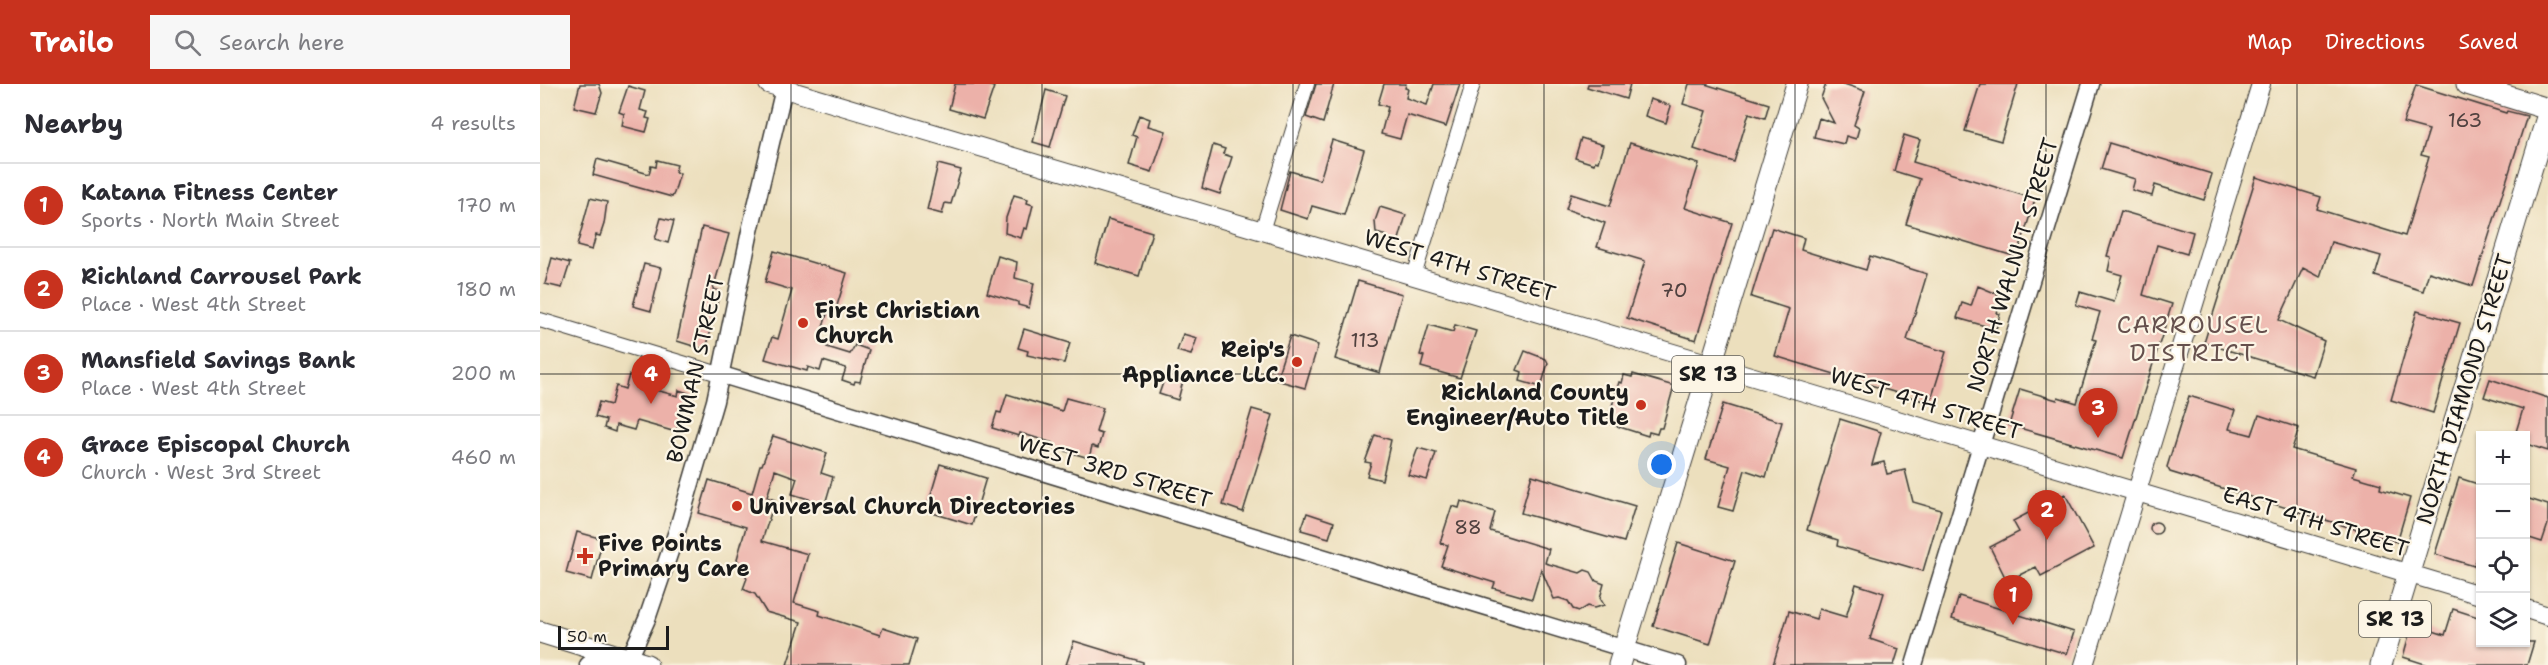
<!DOCTYPE html>
<html lang="en">
<head>
<meta charset="utf-8">
<style>
  :root { --surface:#fff; --page:#f7f7f7; --text:#2b2b33; --muted:#7c7c81; --line:#e1e1e2; --accent:#c8321e }
  body { margin:0; font-family:"Shantell Sans",sans-serif; background:var(--page); color:var(--text) }
  .controls { position:absolute; right:18px; bottom:18px; display:grid; overflow:hidden; border-radius:0px; box-shadow:0 2px 4px #0004 }
  .controls button { width:54px; height:54px; display:grid; place-items:center; padding:0; border:0; border-bottom:2px solid var(--line); background:var(--surface); color:var(--text); font:30px sans-serif }
  .scale { position:absolute; left:18px; bottom:15px; width:111px; box-sizing:border-box; padding-left:6px; border:3px solid #1c1c1c; border-top:0; font-size:16px; line-height:21px; white-space:nowrap; color:#1c1c1c; -webkit-text-stroke:4px #fcf5e5; paint-order:stroke }
  .you { position:absolute; left:1122px; top:381px; width:21px; height:21px; margin:-15px; border:4px solid #fff; border-radius:50%; background:#1a73e8; box-shadow:0 0 0 9px #1a73e833 }
  .badge { display:grid; place-items:center; width:39px; height:39px; border-radius:50%; background:var(--accent); color:#fff; font-size:20px; font-weight:700 }
  .pin { position:absolute; translate:-50% -50px; filter:drop-shadow(0 2px 3px #0008) }
  .pin::after { content:''; position:absolute; top:32px; width:21px; height:18px; background:inherit; clip-path:polygon(0 0,100% 0,50% 100%) }
  .list { margin:0; padding:0; list-style:none }
  h2 { display:flex; justify-content:space-between; align-items:center; height:78px; margin:0; padding:0 24px; font-size:26px }
  h2 small { font-size:20px; font-weight:400; color:var(--muted) }
  .list li { display:grid; grid-template-columns:39px 1fr auto; gap:18px; align-items:center; box-sizing:border-box; height:84px; padding:0 24px; border-top:2px solid var(--line) }
  .list b { display:block; font-size:22px; white-space:nowrap }
  .list p { margin:0; font-size:20px; white-space:nowrap; color:var(--muted) }
  .list em { font-size:20px; font-style:normal; color:var(--muted) }
  .icon { flex:none; width:33px; height:33px; fill:none; stroke:currentColor; stroke-width:2; stroke-linecap:round; stroke-linejoin:round }
  .map { position:relative; flex:none; width:2008px; height:581px; overflow:hidden }
  header { display:flex; align-items:center; gap:36px; box-sizing:border-box; height:84px; padding:0 30px; background:var(--accent); color:#fff }
  header strong { font-size:28px }
  nav { display:flex; gap:33px; margin-inline-start:auto; font-size:21px }
  .search { width:420px; height:54px; background:var(--page); display:flex; align-items:center; gap:15px; box-sizing:border-box; padding:0 21px; border-radius:0px; color:var(--muted); font-size:22px }
  main { display:flex }
  aside { flex:1; background:var(--surface) }
  .map>svg:first-child { display:block }
</style>
</head>
<body>
<header>
<strong>Trailo</strong>
<div class="search"><svg class="icon" aria-label="search" viewBox="0 0 24 24"><circle cx="10" cy="10" r="6"/><path d="M15 15l6 6"/></svg>Search here</div>
<nav><a>Map</a><a>Directions</a><a>Saved</a></nav>
</header>
<main>
<aside>
<h2>Nearby<small>4 results</small></h2>
<ul class="list">
<li><span class="badge">1</span><div><b>Katana Fitness Center</b><p>Sports · North Main Street</p></div><em>170 m</em></li>
<li><span class="badge">2</span><div><b>Richland Carrousel Park</b><p>Place · West 4th Street</p></div><em>180 m</em></li>
<li><span class="badge">3</span><div><b>Mansfield Savings Bank</b><p>Place · West 4th Street</p></div><em>200 m</em></li>
<li><span class="badge">4</span><div><b>Grace Episcopal Church</b><p>Church · West 3rd Street</p></div><em>460 m</em></li>
</ul>
</aside>
<div class="map">
<svg width="2008" height="581" viewBox="0 0 2008 581">
  <rect width="100%" height="100%" fill="#fcf5e5"/>
  <filter id="ink" filterUnits="userSpaceOnUse"><feTurbulence type="fractalNoise" baseFrequency=".0167" numOctaves="2"/><feDisplacementMap in="SourceGraphic" scale="12" xChannelSelector="R" yChannelSelector="G"/><feConvolveMatrix kernelMatrix="1 2 1 2 8 2 1 2 1" color-interpolation-filters="sRGB"/></filter>
  <filter id="wash" filterUnits="userSpaceOnUse"><feTurbulence type="fractalNoise" baseFrequency=".008" numOctaves="4" result="noise"/><feDisplacementMap in="SourceGraphic" scale="24" xChannelSelector="R" yChannelSelector="G"/><feGaussianBlur stdDeviation="1.35" result="paint"/><feColorMatrix in="noise" values="0 0 0 0 0 0 0 0 0 0 0 0 0 0 0 0 0 1.4 0 .05"/><feComposite in="paint" operator="in"/></filter>
  <g filter="url(#wash)">
    <rect width="100%" height="100%" fill="#ecdfbd"/>
    <g id="blocks">
      <!-- building -->
      <path fill="#ecb1a9" d="M40 0H59L62 9 56 28 34 23Z
        M415 0H443L454 3 443 35 409 25Z
        M776 0H794L783 39 766 33Z
        M844 0H866L865 4 868 5 866 14 887 21 894 0H920L906 43 867 31 860 55 841 50 848 23 838 20Z
        M1048 0H1090L1086 15 1047 3Z
        M1149 0H1165L1229 20 1225 34 1209 29 1194 78 1154 65 1166 27 1143 20Z
        M1286 0H1304L1325 7 1314 41 1319 44 1316 55 1306 52 1304 60 1274 53 1279 34 1294 39 1281 14Z
        M1440 0H1478L1461 57 1425 47Z
        M1876 1 1966 29 1967 27 1987 32 1933 202 1889 188 1883 207 1835 192 1841 172 1791 158 1780 193 1763 184 1739 236 1784 257 1773 292 1664 259 1716 93 1781 113 1777 125 1865 152 1889 73 1881 71 1889 46 1863 39Z
        M88 2 105 7 100 26 108 28 106 34 110 35 106 48 82 42 84 30 79 28Z
        M506 6 525 12 510 63 493 58Z
        M1110 15 1131 22 1126 39 1105 32Z
        M599 31 610 35 608 42 626 47 612 88 589 81 597 53 592 51Z
        M1364 51 1380 56 1373 78 1495 115 1477 173 1366 140 1380 95 1354 87Z
        M1041 54 1063 61 1058 78 1055 77 1054 80 1035 74Z
        M792 56 824 66 804 131 772 122 768 135 740 126 750 87 780 96Z
        M1090 59 1159 80 1145 124 1192 139 1156 256 1087 234 1105 177 1057 163 1065 139 1026 125 1031 110 1070 122Z
        M1569 59 1672 90 1664 116 1615 101 1612 112 1592 106 1595 95 1561 85Z
        M673 61 685 65 683 70 692 73 680 110 662 104Z
        M57 75 109 90 111 82 116 83 117 76 137 81 135 88 140 89 134 109 132 113 53 91Z
        M398 80 421 86 411 120 405 119 402 130 387 126Z
        M474 111 488 115 487 119 493 121 487 145 484 144 481 154 465 149 466 134Z
        M50 114 67 118 64 140 60 152 56 151 52 166 37 162Z
        M840 123 866 131 858 159 846 156 847 152 836 149 835 137Z
        M1581 127 1653 148 1647 170 1617 161 1603 211 1632 220 1583 374 1469 341 1480 305 1517 316 1518 313 1537 319 1556 256 1552 255 1560 228 1536 221 1540 208 1574 218 1582 191 1568 187 1571 173 1567 172Z
        M121 134 134 137 128 159 115 155Z
        M568 135 612 148 599 192 555 179Z
        M162 143 189 150 173 205 180 207 166 266 137 257Z
        M1232 144 1264 154 1261 166 1326 186 1330 172 1387 190 1367 256 1406 268 1390 319 1235 272 1249 225 1211 213Z
        M234 167 307 189 296 225 289 223 279 257 288 260 287 263 310 270 315 261 329 266 320 298 315 297 314 300 302 296 306 284 283 277 280 287 268 283 267 287 225 275 232 253 238 255 252 206 225 198Z
        M458 172 477 178 475 194 494 199 489 224 478 221V218L447 209Z
        M12 174 30 179 22 204 5 200Z
        M104 180 121 184 111 227 93 222Z
        M818 197 862 210 840 289 795 275Z
        M1438 202 1462 212 1457 229 1460 230 1456 245 1417 234 1422 219 1431 222Z
        M1877 227 1920 239 1893 329 1851 316Z
        M889 241 913 248 915 241 936 247 920 294 881 283 884 272 880 271Z
        M484 245 530 259 524 279 487 271 488 267 478 264Z
        M643 250 657 254 651 271 637 267Z
        M750 252 778 261 765 304 736 296Z
        M985 267 1006 275 1008 279 1001 303 980 297 982 288 977 286Z
        M631 288 644 293 638 316 619 310 626 290 630 292Z
        M1093 290 1134 302 1122 344H1119L1117 350 1109 348 1108 352 1067 339 1079 298 1082 299 1084 291 1092 293Z
        M89 291 110 296 108 304 138 312 139 306 154 311 150 327 143 325 136 348 97 337 94 346 76 341 75 348 64 344 66 336 55 333 59 318 71 321 76 302 85 305Z
        M1950 295 2008 314V367L1986 360V351H1975L1983 325 1944 313Z
        M467 310 522 327 526 314 563 324 556 348 562 350 558 364 552 362 549 374 512 363 513 359 480 349 479 352 452 344 457 328 461 329Z
        M1649 312 1695 326 1689 345 1712 351 1719 331 1759 344 1752 365 1816 384 1813 392 1841 400 1840 405 1870 414 1857 458 1630 388 1627 383Z
        M1183 320 1242 338 1226 393 1205 386 1193 427 1178 423 1190 382 1166 375Z
        M712 325 733 331 703 428 683 421Z
        M1300 335 1341 348 1332 381 1344 378 1347 390 1365 386 1373 418 1401 426 1383 487 1297 462 1298 456 1267 446Z
        M835 351 851 356 842 396 827 392 831 379 825 378Z
        M233 352 287 369 281 389 293 393 285 420 252 410 257 394 235 386 227 413 235 416 222 457 268 470 254 519 280 527 279 531 340 551 343 544 377 555 369 581H247L261 538 226 528 215 510 203 505 207 494 197 475 206 443 159 429 169 396 212 409 220 381H222Z
        M878 364 896 369 887 396 868 391Z
        M400 380 446 394 432 441 386 427Z
        M992 391 1095 422 1084 458 981 429Z
        M1919 394 1941 401V461L1934 482 1895 470Z
        M1525 410 1554 464 1501 492 1496 483 1467 497 1450 463 1479 448 1473 437Z
        M1986 414 2008 421V440L2002 458 1986 453Z
        M921 417 955 428 950 447 1009 465 1005 479 1040 489 1045 486 1051 488 1056 497 1064 500 1060 514 1064 521 1054 524 1047 522 1039 527 1033 525 1028 517 1019 514 1014 515 1001 485 992 515 953 504 955 499 901 482 908 461 900 459 912 422 919 424Z
        M767 429 794 438 789 454 761 446Z
        M1610 444a6 6 0 1 1 12 0a6 6 0 1 1-12 0Z
        M37 448 63 455 52 496 26 489Z
        M1138 459 1195 477 1170 560 1113 542Z
        M1316 500 1344 509 1330 555 1359 565 1354 581H1233L1249 527 1276 535 1279 525 1306 533Z
        M1419 512 1534 548 1527 570 1412 535Z
        M1913 525 1941 534V558H1994L1987 581H1888L1863 573 1872 540 1905 551Z
        M534 557 603 578V581H526Z"/>
    </g>
  </g>
  <g filter="url(#ink)">
    <use href="#blocks" fill-opacity="0" stroke="#3b3934" stroke-width="1.5"/>
    <g fill="none" stroke-linecap="round" stroke-linejoin="round">
      <defs>
        <path id="minor" d="M722 147 767 0
          M874 192 933 0
          M0 236 179 290"/>
        <path id="tertiary" d="M179 290 1138 581
          M48 581 85 576
          M83 581 89 575 107 535 137 447 175 317 210 147 245 0
          M1374 581 1551 0"/>
        <path id="secondary" d="M228 0 1244 302 1940 511
          M1986 525 2008 532
          M1544 581 1721 0"/>
        <path id="primary" d="M1927 0 2008 25
          M0 548 107 581"/>
        <path id="trunk" d="M1079 581 1257 0
          M1841 581 2008 30"/>
      </defs>
      <!-- minor casing -->
      <use href="#minor" stroke="#3b3934" stroke-width="16"/>
      <!-- tertiary casing -->
      <use href="#tertiary" stroke="#3b3934" stroke-width="19"/>
      <!-- secondary casing -->
      <use href="#secondary" stroke="#3b3934" stroke-width="20"/>
      <!-- primary casing -->
      <use href="#primary" stroke="#3b3934" stroke-width="23"/>
      <!-- trunk casing -->
      <use href="#trunk" stroke="#3b3934" stroke-width="23"/>
      <!-- minor -->
      <use href="#minor" stroke="#fff" stroke-width="14"/>
      <!-- tertiary -->
      <use href="#tertiary" stroke="#fff" stroke-width="16"/>
      <!-- secondary -->
      <use href="#secondary" stroke="#fff" stroke-width="18"/>
      <!-- primary -->
      <use href="#primary" stroke="#fff" stroke-width="21"/>
      <!-- trunk -->
      <use href="#trunk" stroke="#fff" stroke-width="21"/>
    </g>
  </g>
  <!-- grid -->
  <path fill="none" stroke="#1c1c1c" stroke-width="1.5" stroke-opacity="0.55" d="M251 0V581M502 0V581M753 0V581M1004 0V581M1255 0V581M1506 0V581M1757 0V581M0 290H2008"/>
  <!-- markers -->
  <g fill="#c8321e" stroke="#fcf5e5" stroke-width="2">
    <circle cx="263" cy="239" r="6"/>
    <circle cx="757" cy="278" r="6"/>
    <circle cx="1101" cy="321" r="6"/>
    <circle cx="197" cy="422" r="6"/>
    <path d="M42 463h6v6h6v6h-6v6h-6v-6h-6v-6h6z"/>
  </g>
  <g text-anchor="middle" stroke-width="4.5" stroke-linejoin="round" paint-order="stroke">
    <!-- number labels -->
    <g font-size="20" fill="#50413f">
      <text x="1925" y="43">163</text>
      <text x="1134" y="213">70</text>
      <text x="825" y="263">113</text>
      <text x="928" y="450">88</text>
    </g>
    <!-- shield labels -->
    <g fill="#fcf5e5" stroke="#5f5d58" stroke-width="1.5">
      <rect x="1132" y="272" width="72" height="36" rx="4.5"/>
      <rect x="1819" y="517" width="72" height="36" rx="4.5"/>
    </g>
    <g font-size="21" font-weight="bold" fill="#1c1c1c">
      <text x="1168" y="297">SR 13</text>
      <text x="1855" y="542">SR 13</text>
    </g>
    <!-- street labels -->
    <g font-size="22" fill="#1c1c1c" stroke="#fcf5e5">
      <text transform="translate(920 181) rotate(17)" y="8">WEST 4TH STREET</text>
      <text transform="translate(1472 181) rotate(-73)" y="8">NORTH WALNUT STREET</text>
      <text transform="translate(155 285) rotate(-77)" y="8">BOWMAN STREET</text>
      <text transform="translate(1924 305) rotate(-73)" y="8">NORTH DIAMOND STREET</text>
      <text transform="translate(1386 319) rotate(17)" y="8">WEST 4TH STREET</text>
      <text transform="translate(575 387) rotate(17)" y="8">WEST 3RD STREET</text>
      <text transform="translate(1776 437) rotate(17)" y="8">EAST 4TH STREET</text>
    </g>
    <!-- poi labels -->
    <g font-size="22" font-weight="bold" fill="#1c1c1c" stroke="#fcf5e5" text-anchor="start">
      <text x="275" y="234">First Christian<tspan x="275" dy="25">Church</tspan></text>
      <text x="745" y="273" text-anchor="end">Reip's<tspan x="745" dy="25">Appliance LLC.</tspan></text>
      <text x="1089" y="316" text-anchor="end">Richland County<tspan x="1089" dy="25">Engineer/Auto Title</tspan></text>
      <text x="209" y="430">Universal Church Directories</text>
      <text x="58" y="467">Five Points<tspan x="58" dy="25">Primary Care</tspan></text>
    </g>
    <!-- neighbourhood labels -->
    <g font-size="24" letter-spacing="1.5" fill="#65504d" stroke="#fcf5e5">
      <text x="1653" y="249">CARROUSEL<tspan x="1653" dy="28">DISTRICT</tspan></text>
    </g>
  </g>
</svg>
<div class="controls">
<button>+</button>
<button>−</button>
<button><svg class="icon" aria-label="locate" viewBox="0 0 24 24"><circle cx="12" cy="12" r="6"/><path d="M12 2v4M12 18v4M2 12h4M18 12h4"/></svg></button>
<button><svg class="icon" aria-label="layers" viewBox="0 0 24 24"><path d="M12 4l9 5-9 5-9-5zM3 14l9 5 9-5"/></svg></button>
</div>
<div class="scale">50 m</div>
<div class="you"></div>
<div class="pin badge" style="left:1473px;top:541px">1</div>
<div class="pin badge" style="left:1507px;top:456px">2</div>
<div class="pin badge" style="left:1558px;top:354px">3</div>
<div class="pin badge" style="left:111px;top:320px">4</div>
</div>
</main>
</body>
</html>
